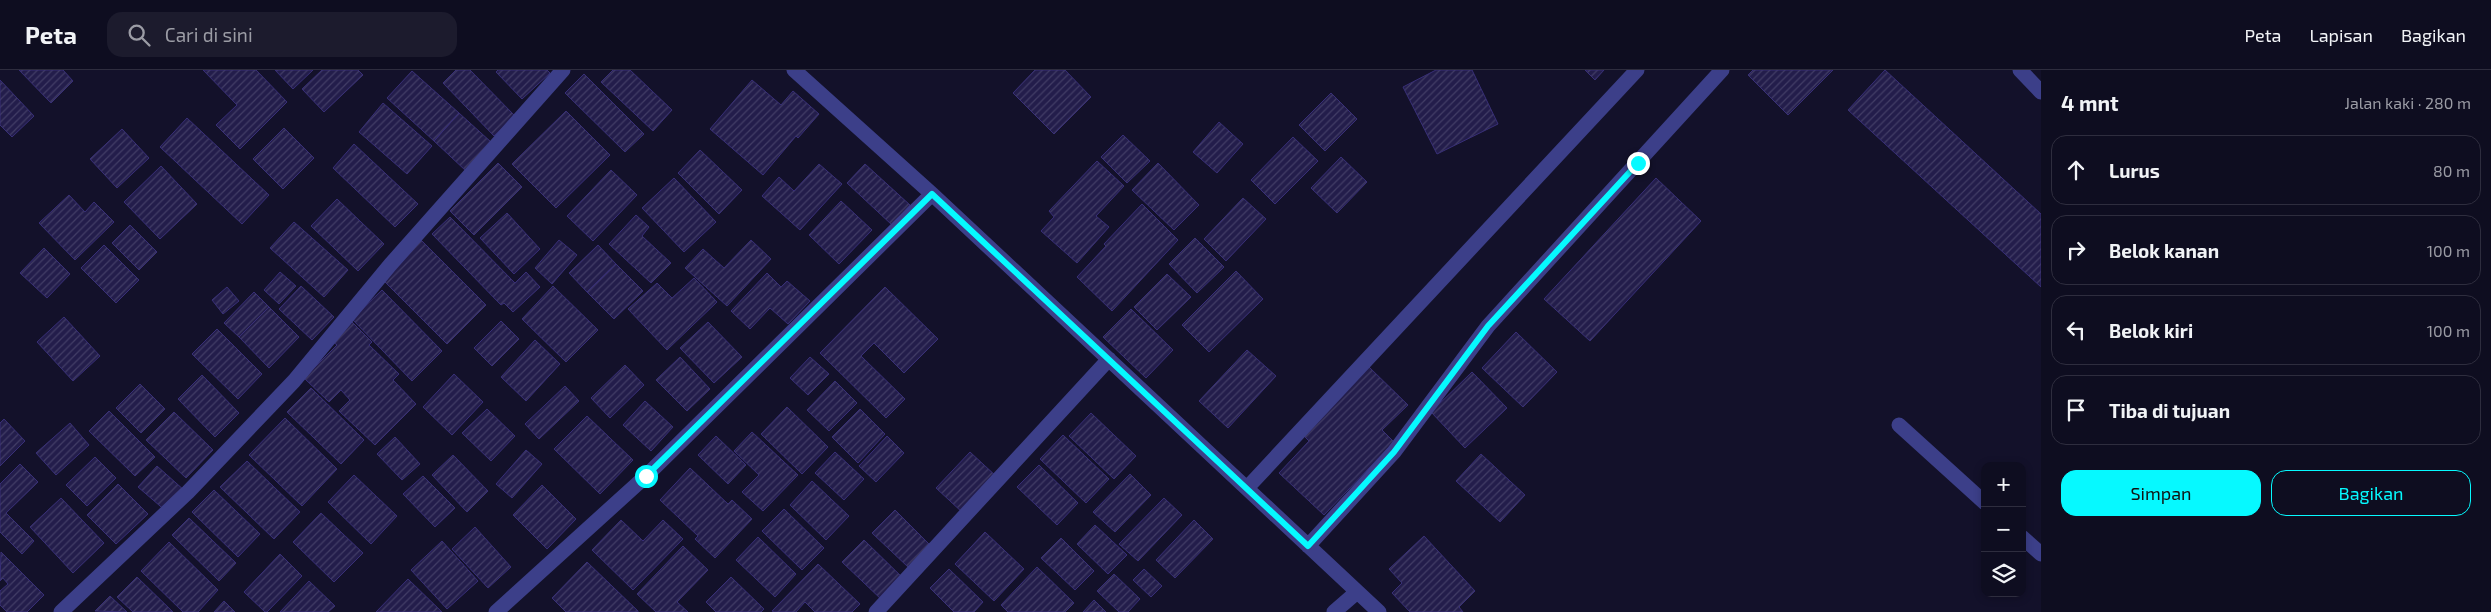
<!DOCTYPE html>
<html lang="id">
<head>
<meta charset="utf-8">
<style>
  :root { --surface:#0e0d20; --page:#1c1b2d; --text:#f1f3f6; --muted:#9b9ca5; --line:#2e2d3e; --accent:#06f9ff }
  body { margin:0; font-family:"Exo 2",sans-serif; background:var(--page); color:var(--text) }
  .controls { position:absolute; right:15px; bottom:15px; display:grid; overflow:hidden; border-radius:10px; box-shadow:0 2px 8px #0003 }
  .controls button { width:45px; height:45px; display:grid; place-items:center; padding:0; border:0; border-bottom:1px solid var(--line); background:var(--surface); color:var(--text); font:25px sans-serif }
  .stop { position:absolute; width:15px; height:15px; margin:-11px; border:4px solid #06f9ff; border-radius:50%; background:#fff }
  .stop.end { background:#06f9ff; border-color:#fff; box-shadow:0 1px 5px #0008 }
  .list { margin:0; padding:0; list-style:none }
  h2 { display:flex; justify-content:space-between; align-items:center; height:65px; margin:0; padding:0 20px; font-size:21px }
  h2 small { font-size:16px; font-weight:400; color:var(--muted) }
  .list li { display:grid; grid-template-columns:32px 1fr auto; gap:15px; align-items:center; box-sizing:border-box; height:70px; margin:0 10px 10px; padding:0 10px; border:1px solid var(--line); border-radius:15px }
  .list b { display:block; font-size:19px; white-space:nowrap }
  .list em { font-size:16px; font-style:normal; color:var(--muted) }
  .actions { display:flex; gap:10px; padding:15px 20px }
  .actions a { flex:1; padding:11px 0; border:1px solid var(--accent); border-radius:15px; text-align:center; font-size:18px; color:var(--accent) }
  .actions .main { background:var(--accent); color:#111 }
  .icon { flex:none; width:28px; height:28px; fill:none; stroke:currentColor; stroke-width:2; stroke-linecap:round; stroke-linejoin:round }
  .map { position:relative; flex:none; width:2041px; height:542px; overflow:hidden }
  header { display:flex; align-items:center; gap:30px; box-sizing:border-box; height:70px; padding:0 25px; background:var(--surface); border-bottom:1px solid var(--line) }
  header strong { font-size:24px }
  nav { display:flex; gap:28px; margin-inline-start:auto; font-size:18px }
  .search { width:350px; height:45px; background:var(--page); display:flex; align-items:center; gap:12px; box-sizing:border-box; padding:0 18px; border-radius:15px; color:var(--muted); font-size:19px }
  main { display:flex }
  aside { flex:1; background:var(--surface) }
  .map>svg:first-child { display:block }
</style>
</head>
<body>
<header>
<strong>Peta</strong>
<div class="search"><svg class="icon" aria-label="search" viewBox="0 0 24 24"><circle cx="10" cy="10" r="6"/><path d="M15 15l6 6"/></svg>Cari di sini</div>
<nav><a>Peta</a><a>Lapisan</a><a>Bagikan</a></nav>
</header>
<main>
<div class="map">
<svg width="2041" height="542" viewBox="0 0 2041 542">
  <defs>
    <pattern id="building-hatch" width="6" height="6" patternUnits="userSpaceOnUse" patternTransform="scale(1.25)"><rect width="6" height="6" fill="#231d4b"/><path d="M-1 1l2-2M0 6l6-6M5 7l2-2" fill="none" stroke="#423d66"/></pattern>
  </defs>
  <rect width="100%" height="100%" fill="#13112a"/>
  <!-- building -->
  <path fill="url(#building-hatch)" stroke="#382f77" d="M19 0H63L73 11 51 33Z
    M203 0H256L287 32 240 79 216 55 237 35Z
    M275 0H313L293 19Z
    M322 0H358L363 5 324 42 302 19Z
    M456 0H470L515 46 494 66 443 13Z
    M498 0H547L550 3 522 29 496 2Z
    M613 0H630L672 40 653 61 601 12Z
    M1035 0H1065L1091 27 1054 64 1013 23Z
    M1436 0H1472L1498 54 1437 84 1403 17Z
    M1585 0H1604L1595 10Z
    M1753 0H1833L1788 45 1748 5Z
    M1885 0 2041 144V217L1848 40Z
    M412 1 459 43 434 71 387 28Z
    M584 4 644 64 625 82 565 23Z
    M0 10 34 46 12 67 0 55Z
    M752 10 781 35 793 21 819 44 798 68 796 66 763 105 710 59Z
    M1331 23 1357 49 1325 81 1299 55Z
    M383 33 432 76 407 104 359 62Z
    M566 41 610 85 556 138 512 94Z
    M459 43 491 72 466 101 434 71Z
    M187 48 269 125 242 154 160 77Z
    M1219 52 1243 74 1217 103 1193 82Z
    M284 58 314 88 283 119 253 89Z
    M122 59 149 88 117 118 90 89Z
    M1123 65 1150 91 1127 113 1101 87Z
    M1293 67 1318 91 1275 134 1251 110Z
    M354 74 418 134 395 157 333 98Z
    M700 80 742 120 719 144 678 103Z
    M1341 87 1367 112 1337 143 1311 118Z
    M1097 91 1124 116 1096 146 1109 157 1077 193 1041 161 1054 147 1049 141Z
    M498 93 522 117 474 165 450 141Z
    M1158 93 1199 135 1174 160 1132 120Z
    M819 94 842 114 800 160 762 126 779 107 794 121Z
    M865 94 910 135 892 155 847 113Z
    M161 96 197 134 160 169 124 132Z
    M611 100 637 125 593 171 567 146Z
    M674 108 716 152 684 182 642 138Z
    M1656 108 1701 151 1590 271 1544 229Z
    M69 125 85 142 94 132 114 152 75 190 39 153Z
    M1243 128 1266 149 1226 191 1204 169Z
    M337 129 384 174 358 201 311 156Z
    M841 131 872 160 839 194 809 165Z
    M1142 134 1178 170 1112 241 1077 207 1106 176 1104 174Z
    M507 143 540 179 514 204 480 168Z
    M636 145 649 157 642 166 671 193 651 213 609 174Z
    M450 147 515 213 526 202 540 217 513 242 504 233 501 235 432 164Z
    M294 152 348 200 324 227 270 178Z
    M130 155 157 182 139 200 112 173Z
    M1195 168 1224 197 1197 223 1169 194Z
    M420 169 486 235 447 274 381 208Z
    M559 170 577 185 552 214 535 198Z
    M751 170 771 189 727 236 685 198 703 179 724 198Z
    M104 175 139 210 116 233 81 198Z
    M598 175 616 194 587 222 569 203Z
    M44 178 70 204 47 228 20 203Z
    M616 194 643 221 614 249 587 222Z
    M1236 201 1263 229 1209 282 1182 255Z
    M280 202 296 216 279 234 264 220Z
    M767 203 781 217 787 211 810 231 788 254 770 238 750 259 731 241Z
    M1167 204 1191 227 1157 260 1134 237Z
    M694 208 717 232 667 280 628 239 657 213 672 228Z
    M301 216 334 247 312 270 279 239Z
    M553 216 598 260 566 292 522 249Z
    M227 217 239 231 223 244 212 230Z
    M885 217 938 269 904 303 874 273 861 286 905 329 886 348 820 283Z
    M382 220 442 281 412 311 352 249Z
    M254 222 269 237 239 267 224 253Z
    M269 237 299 267 269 298 239 267Z
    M1131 239 1173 280 1146 308 1103 267Z
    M64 247 100 286 73 311 37 272Z
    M351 251 372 272 369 275 399 304 393 310 416 334 375 375 339 341 350 330 341 320 329 332 304 308 337 275 331 270Z
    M501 251 519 269 492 296 474 278Z
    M708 252 742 287 714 313 680 278Z
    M217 259 262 304 238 329 192 284Z
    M1516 262 1557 302 1523 337 1482 298Z
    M535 270 560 294 526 331 501 307Z
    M1247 280 1276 306 1228 358 1199 331Z
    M680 287 710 319 687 341 656 310Z
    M810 287 829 304 808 325 790 308Z
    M625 295 644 315 610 348 591 328Z
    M1369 297 1408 335 1382 360 1394 372 1324 445 1279 403 1309 371 1302 364Z
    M1472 302 1507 338 1465 378 1431 342Z
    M454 304 483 332 452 365 423 337Z
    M202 305 239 343 215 367 178 329Z
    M835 311 857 333 829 361 807 340Z
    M140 314 165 339 141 363 116 338Z
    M565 316 579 331 539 369 525 354Z
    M311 318 364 370 341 394 287 342Z
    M645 331 673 357 651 381 623 355Z
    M787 337 828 377 802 404 761 364Z
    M487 339 515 366 491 391 462 363Z
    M860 339 885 364 858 393 832 367Z
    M109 341 155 387 135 406 89 361Z
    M174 342 213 380 186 408 146 370Z
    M1091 343 1136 386 1114 409 1069 366Z
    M587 346 633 390 600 424 554 379Z
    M285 348 337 399 302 436 249 385Z
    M4 349 25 371 0 396V353Z
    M70 353 89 375 56 405 36 383Z
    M752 362 798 405 763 441 742 422 759 405 734 381Z
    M1063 365 1109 409 1086 433 1040 389Z
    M716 366 746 395 728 414 698 385Z
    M887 366 904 383 876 412 859 396Z
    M395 367 420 394 402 410 377 384Z
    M526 380 542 394 512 428 496 414Z
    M835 382 864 409 844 430 815 403Z
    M970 382 997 407 963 443 936 418Z
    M1481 384 1525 425 1500 452 1456 411Z
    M453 385 488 421 467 442 432 405Z
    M95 387 116 408 87 436 66 415Z
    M247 391 300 442 274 469 220 417Z
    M20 394 38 412 6 443 34 471 22 484 0 462V414Z
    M1039 395 1078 433 1057 455 1017 417Z
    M157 396 185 421 167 442 138 417Z
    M690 398 728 434 732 430 752 449 715 488 695 469 698 466 660 430Z
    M1130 404 1151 425 1115 462 1093 442Z
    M354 405 397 446 371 474 328 432Z
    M423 406 455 438 435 457 403 424Z
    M812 411 849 446 826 470 790 435Z
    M118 414 148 444 116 474 87 445Z
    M542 415 576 449 547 479 513 445Z
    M214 420 260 464 238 487 192 442Z
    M61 428 104 473 73 503 30 457Z
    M1164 428 1182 445 1138 491 1119 474Z
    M784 439 824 478 802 500 762 461Z
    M895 440 930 475 908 497 872 463Z
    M321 443 363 483 334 512 293 472Z
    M189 448 236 493 219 511 172 465Z
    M621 450 643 471 663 450 683 469 633 520 592 480Z
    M1194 450 1213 469 1175 508 1156 490Z
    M1095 455 1127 485 1108 504 1077 474Z
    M475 457 511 497 488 518 452 479Z
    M985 462 1024 499 994 531 955 494Z
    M1424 466 1475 521 1459 537 1463 542H1410L1392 523 1402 513 1389 499Z
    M758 467 796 504 775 527 736 490Z
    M1061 468 1094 501 1075 520 1041 488Z
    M864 470 904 509 883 531 842 492Z
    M442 471 478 511 447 539 411 500Z
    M169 472 218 520 198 542H183L141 501Z
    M683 476 708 500 677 532 688 542H656L637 524Z
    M1 482 44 525 27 542H7L0 535V521L8 514 3 508 0 511Z
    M280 484 302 506 267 542H265L244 522Z
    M587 492 638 541V542H566L552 528Z
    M818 494 860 534 852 542H815L805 532 796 542H774L772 541Z
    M1037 497 1074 533 1065 542H1008L1001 535Z
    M949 499 983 532 974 542H954L930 518Z
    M1144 499 1162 516 1151 527 1133 510Z
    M1114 504 1140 529 1128 542H1119L1097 521Z
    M137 507 173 542H133L117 527Z
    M731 507 764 539 761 542H716L706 532Z
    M408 509 442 542H376Z
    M309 511 335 536 328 542H280Z
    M110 526 127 542 95 541Z
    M1094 530 1106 542H1083Z
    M224 531 235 542H214Z"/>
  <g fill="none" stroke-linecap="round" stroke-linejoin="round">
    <!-- lane -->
    <path stroke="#3c3f89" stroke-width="15" d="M1899 355 1985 433
      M2022 467 2041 484"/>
    <!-- street -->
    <path stroke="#3c3f89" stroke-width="15" d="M794 0 932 124 1379 542
      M2020 0 2041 22
      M1247 418 1637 0
      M1308 476 1394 382 1488 256 1722 0
      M61 542 188 422 294 311 390 195 563 0
      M496 542 646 406 932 124
      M876 542 1109 289
      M1334 542 1357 522"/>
  </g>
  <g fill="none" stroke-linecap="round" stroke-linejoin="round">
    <!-- route -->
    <path stroke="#06f9ff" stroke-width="6" d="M646 406 932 124 1308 476 1394 382 1488 256 1638 93"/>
  </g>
</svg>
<div class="controls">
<button>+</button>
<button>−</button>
<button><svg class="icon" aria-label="layers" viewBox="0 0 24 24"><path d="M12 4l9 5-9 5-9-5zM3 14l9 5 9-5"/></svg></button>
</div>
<div class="stop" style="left:646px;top:406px"></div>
<div class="stop end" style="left:1638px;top:93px"></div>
</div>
<aside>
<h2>4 mnt<small>Jalan kaki · 280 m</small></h2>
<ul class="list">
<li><svg class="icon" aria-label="ahead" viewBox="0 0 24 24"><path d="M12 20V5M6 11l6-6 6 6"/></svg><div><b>Lurus</b></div><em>80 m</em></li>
<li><svg class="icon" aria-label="right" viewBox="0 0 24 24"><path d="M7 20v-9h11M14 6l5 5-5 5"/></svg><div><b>Belok kanan</b></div><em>100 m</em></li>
<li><svg class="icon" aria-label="left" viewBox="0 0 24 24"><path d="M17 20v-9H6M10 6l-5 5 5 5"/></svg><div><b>Belok kiri</b></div><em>100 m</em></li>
<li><svg class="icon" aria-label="arrive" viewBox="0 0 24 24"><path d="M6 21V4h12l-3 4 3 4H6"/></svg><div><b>Tiba di tujuan</b></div></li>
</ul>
<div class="actions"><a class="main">Simpan</a><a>Bagikan</a></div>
</aside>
</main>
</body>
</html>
